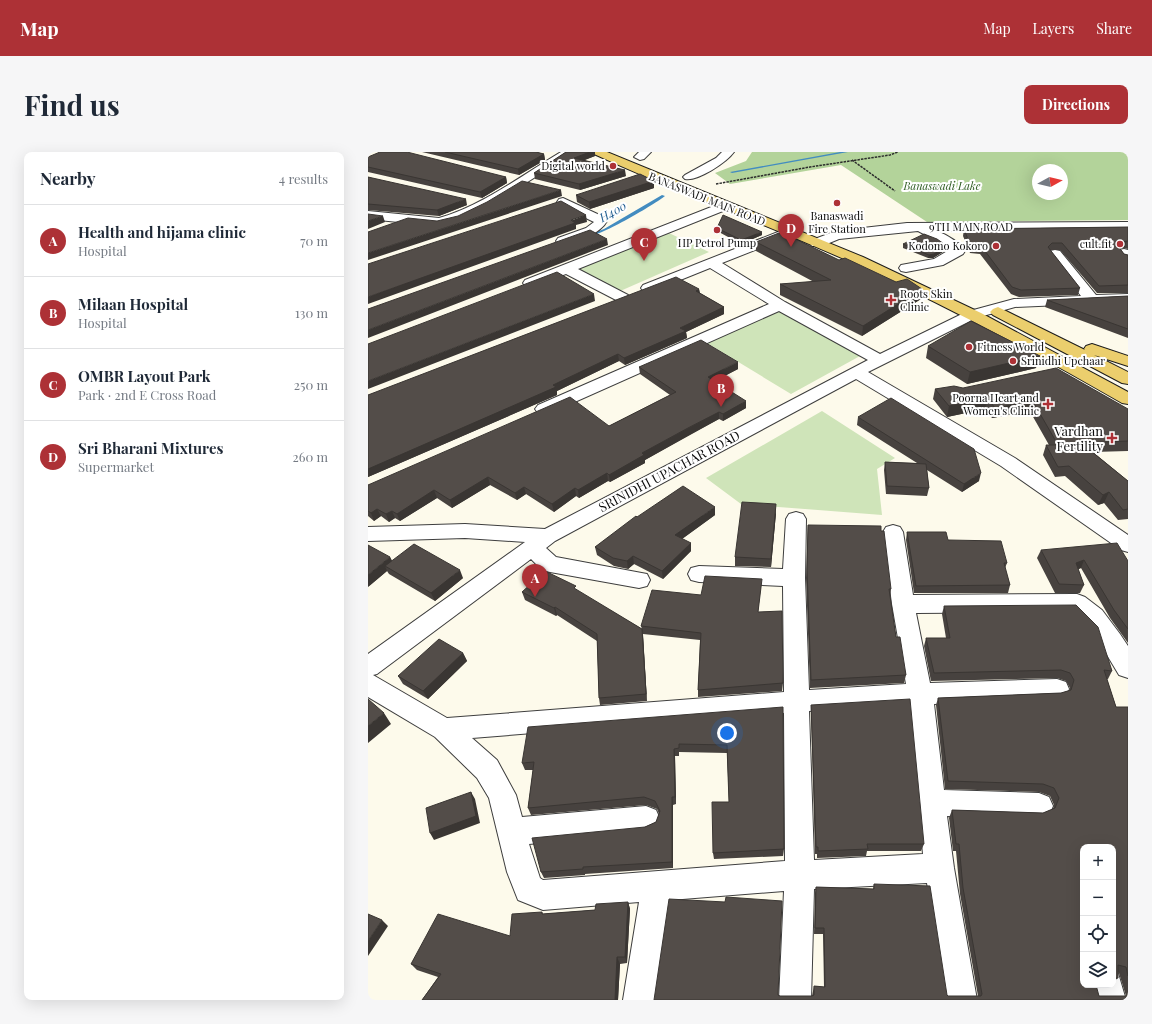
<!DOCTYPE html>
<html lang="en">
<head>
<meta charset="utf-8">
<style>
  :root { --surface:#fff; --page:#f6f6f7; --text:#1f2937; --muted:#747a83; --line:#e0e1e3; --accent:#ad3136 }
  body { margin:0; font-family:"Playfair Display",serif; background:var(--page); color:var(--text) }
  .controls { position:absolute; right:12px; bottom:12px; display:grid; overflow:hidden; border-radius:8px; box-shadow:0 4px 16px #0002 }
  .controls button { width:36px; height:36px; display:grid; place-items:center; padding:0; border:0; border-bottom:1px solid var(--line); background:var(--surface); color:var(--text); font:20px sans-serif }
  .compass { position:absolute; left:664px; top:12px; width:36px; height:36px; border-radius:50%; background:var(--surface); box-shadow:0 4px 16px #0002; rotate:82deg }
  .you { position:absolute; left:359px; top:581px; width:14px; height:14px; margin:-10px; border:3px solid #fff; border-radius:50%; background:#1a73e8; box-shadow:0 0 0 6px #1a73e833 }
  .badge { display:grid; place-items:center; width:26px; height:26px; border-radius:50%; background:var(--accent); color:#fff; font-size:13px; font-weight:700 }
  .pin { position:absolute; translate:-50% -33px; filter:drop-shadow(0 1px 2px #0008) }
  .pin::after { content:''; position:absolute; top:21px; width:14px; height:12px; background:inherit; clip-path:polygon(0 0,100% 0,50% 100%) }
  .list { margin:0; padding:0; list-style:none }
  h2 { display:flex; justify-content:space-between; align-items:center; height:52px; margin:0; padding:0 16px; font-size:17px }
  h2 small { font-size:13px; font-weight:400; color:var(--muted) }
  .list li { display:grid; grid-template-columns:26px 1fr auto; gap:12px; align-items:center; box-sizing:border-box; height:72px; padding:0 16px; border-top:1px solid var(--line) }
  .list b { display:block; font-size:15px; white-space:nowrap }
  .list p { margin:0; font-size:13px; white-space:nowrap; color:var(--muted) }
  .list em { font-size:13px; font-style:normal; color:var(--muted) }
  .icon { flex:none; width:22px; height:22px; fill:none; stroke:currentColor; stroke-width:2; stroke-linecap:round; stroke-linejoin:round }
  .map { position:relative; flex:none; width:760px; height:848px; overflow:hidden; border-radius:8px }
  header { display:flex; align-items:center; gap:24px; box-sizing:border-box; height:56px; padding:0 20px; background:var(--accent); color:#fff }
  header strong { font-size:19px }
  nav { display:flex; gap:22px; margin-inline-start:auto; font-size:14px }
  .intro { display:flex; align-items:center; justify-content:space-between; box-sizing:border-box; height:96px; padding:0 24px }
  h1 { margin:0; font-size:28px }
  .button { padding:10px 18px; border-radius:8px; background:var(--accent); color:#fff; font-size:14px; font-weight:700 }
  main { display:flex; gap:24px; padding:0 24px }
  aside { flex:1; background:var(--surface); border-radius:8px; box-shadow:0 4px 16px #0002 }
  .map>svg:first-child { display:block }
</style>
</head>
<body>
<header>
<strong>Map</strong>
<nav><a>Map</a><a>Layers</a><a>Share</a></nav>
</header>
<div class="intro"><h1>Find us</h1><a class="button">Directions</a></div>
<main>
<aside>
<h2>Nearby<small>4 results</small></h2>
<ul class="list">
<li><span class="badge">A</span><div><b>Health and hijama clinic</b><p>Hospital</p></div><em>70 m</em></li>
<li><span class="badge">B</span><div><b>Milaan Hospital</b><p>Hospital</p></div><em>130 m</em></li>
<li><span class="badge">C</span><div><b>OMBR Layout Park</b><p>Park · 2nd E Cross Road</p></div><em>250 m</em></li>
<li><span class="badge">D</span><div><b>Sri Bharani Mixtures</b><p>Supermarket</p></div><em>260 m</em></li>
</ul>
</aside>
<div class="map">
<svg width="760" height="848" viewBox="0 0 760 848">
  <rect width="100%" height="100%" fill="#fdfaeb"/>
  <!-- green -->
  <path fill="#cfe4b9" d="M301 81 341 100 250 140 210 117Z
    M408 158 492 204 423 242 339 191Z
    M454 259 527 306 509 317 514 363 373 352 338 326Z"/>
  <!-- forest -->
  <path fill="#b3d39a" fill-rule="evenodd" d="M384 0H760V68L559 70 473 13 362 32 347 21 378 9ZM670 18H694V42H670Z"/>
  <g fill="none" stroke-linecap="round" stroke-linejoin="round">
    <!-- stream -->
    <path fill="#438cc0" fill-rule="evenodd" d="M472 0H480L364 21 362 20Z
      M294 43 297 44C287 52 227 88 218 84L236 77Z"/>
    <defs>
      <path id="minor" d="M193 0H207L120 55 91 69 71 74 0 67V59L71 66C112 55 156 22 193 0Z
        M271 0H283L276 7 272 8 266 5Z
        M354 0H366C359 10 329 30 317 27L315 25 317 23 348 6Z
        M195 46 238 66 239 69C233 81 204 95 190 92L188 89 190 86 218 76 226 70 191 53 189 50 191 47Z
        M356 50 360 51 362 54 360 57 210 117 260 143 262 146 260 149 255 150 250 149 198 122 162 135 157 134 155 131 157 128Z
        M760 70V78L569 79C579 83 591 90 597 99L595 102 575 113 538 120 533 119 531 116 533 113 566 107 581 98 569 89 550 79 471 87 454 94H444L442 91 444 88 468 79 539 71Z
        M420 76 425 77 427 80 425 83 354 111 417 150 512 202 598 160 646 147 713 144 680 102 682 99 687 98 692 99 728 143 760 142V150L647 155 608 166 500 220 647 306 760 383V400L753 398 633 314 488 227 187 389 178 396 188 405 279 422 282 428 279 434 271 436 182 420 174 418 163 407 9 522 5 523 79 566 416 540 415 434 331 430 323 428 320 422 323 416 331 414 415 417 418 367 421 362 428 360 435 362 438 367 437 426 441 538 538 532 524 452 515 380 518 375 525 373 532 375 535 380 545 443 709 442 717 445 734 458 752 482 760 494V526L751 523 724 478 705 460 548 461 562 531 689 527 698 530 701 537 698 544 689 547 566 552 576 638 671 641 681 645 685 654 681 663 671 667 579 664 586 716 609 848H577L559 731 446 737 443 848H411L416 739 302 748 287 848H255L271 750 175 758 150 748 139 720 121 646 109 626 67 585 0 545V502L157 390 97 386 0 389V375L97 372 177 377 500 208 411 159 182 261 176 262 170 261 167 257 170 253 401 152 342 116 285 139 280 140 275 139 273 136 275 133ZM541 553 555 702 446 708 441 559ZM416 561 417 709 175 728 172 726 161 692 278 680 288 676 292 667 288 658 278 654 154 665 148 643 129 608 104 586Z
        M756 97 760 98V109L755 108 749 101 751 98Z
        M745 820 750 821 758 848H726L722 833H745Z"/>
      <path id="major" d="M224 0H239L495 105 613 161 760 240V252L754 251C666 200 577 153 485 111 400 73 312 41 226 2Z
        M630 155 717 198 716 197 718 194 724 192 760 204V214L726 203 760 220V232L754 231 625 163 622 160 625 157Z"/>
    </defs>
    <!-- minor casing -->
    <use href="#minor" stroke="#3e3e3e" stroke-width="2"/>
    <!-- major casing -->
    <use href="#major" stroke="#1c1c1c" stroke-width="2"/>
    <!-- path -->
    <path stroke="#2d2d2d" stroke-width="1.5" stroke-dasharray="2.5 1" stroke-linecap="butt" d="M484 8 527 39
      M348 32 442 15 522 3 530 0"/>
    <!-- minor -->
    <use href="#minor" fill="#fff" fill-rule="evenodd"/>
    <!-- major -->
    <use href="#major" fill="#ebce6d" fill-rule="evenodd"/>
  </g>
  <!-- wall -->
  <path fill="#47423f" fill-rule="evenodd" d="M54 0H168L176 2 177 8 151 23Z
    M198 0H227V4L216 8 258 24 212 38 167 27 166 21Z
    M0 5 138 25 139 31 114 46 0 20Z
    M0 25 99 53 71 64 0 58Z
    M286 29V36L222 57 209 50 208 43Z
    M760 75V97L756 96H752L756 102 760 103V141H729L692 98H682L712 136 710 143 651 145 643 142 612 102 602 101 595 84 596 77Z
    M349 76 394 83 373 92 349 79Z
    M388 90 471 108 528 130 553 147 494 184 412 143V132L446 130 388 99Z
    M535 92 579 94 578 98 565 106H560L535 96Z
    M331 137 332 141 356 155V162L318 180 319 186 257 213 251 209 189 239V243L0 325V243Z
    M760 144V186L677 155 679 148Z
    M560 194 668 216 599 232 558 206Z
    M271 215 370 217 346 229 378 256 355 269 351 267 321 283 277 308V311L242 330 240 329 211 346 208 344 186 360 158 342 149 348 122 333 84 356 69 346 32 369 27 366 21 370 13 364 6 369 0 364V333L241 274 302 243 272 222Z
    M595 236 760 257V299L725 300 760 329V367L750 368 736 351 730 353 697 324 687 325 675 303 678 293H681L664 263H654L651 261 624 266 617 257 579 265 565 247 567 237Z
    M490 265 611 329 594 340 559 318 561 336 559 344 518 342 516 318 517 310 549 311 489 273Z
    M408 361 403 415 367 414V405Z
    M347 363 314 387 323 399 295 427 266 412 260 417 246 414 229 403 227 395 269 365Z
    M440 373 523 437 522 445 528 485 538 523 536 531 442 536 438 426Z
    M539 380 580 388 639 411 637 416 642 433 640 441H546L538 388Z
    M673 398 760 409V491L742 466 713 416 710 417 716 433 712 441H687L669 406Z
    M22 405 24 409 95 426 67 449 21 422 19 419 0 435Z
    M393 434 390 460 415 531 414 539 330 545V538L332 488 275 482 279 549 232 553 231 546 229 489 189 463 188 464 157 448 154 440 208 438 274 477 273 474 333 443Z
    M576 454 744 519 740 527H739L748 555H760V848H286L410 843 412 844H444L446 834 456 835 455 782H446L447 741 448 735 505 737 506 732 579 843 580 844H610L592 742 588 699H585L581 666 584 658 675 661 685 657 686 653 682 644 671 640 577 637 568 553 570 546 693 541 702 538V536L698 529 689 526 563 529 556 494 558 486H578L574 462ZM745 695V830L750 826V820L751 821 758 844H731L715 833Z
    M95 501 99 509 60 547 35 532 30 524Z
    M443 553 556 692 553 699H499L498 704 449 706V702H447L443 560Z
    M415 555 416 697 415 704 346 707 345 701 361 650 359 601 311 600V604H307L308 652 305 653V716L217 722V723L176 726 173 720 288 670 291 662 289 657 278 653 163 663 160 656 165 618H157L154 611Z
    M260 750 262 757 259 811 252 812 250 848H54L70 825 49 818 43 812 142 784 174 760 175 762 227 758Z"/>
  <!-- shaded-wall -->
  <path fill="#3a3633" d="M222 0H227V4L207 12 206 6Z
    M176 2 177 8 151 23 150 17Z
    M257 18 258 24 212 38 211 32Z
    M138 25 139 31 114 46 112 40Z
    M286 29V36L222 57 221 50Z
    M193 38 194 44 0 108V101Z
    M98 47 99 53 71 64 69 58Z
    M218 63 219 70 208 73V77L0 152V145Z
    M15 64 17 70 0 77V69Z
    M394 80V83L373 92V88Z
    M239 87 240 93 0 186V178Z
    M759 89 756 96 751 97 750 94 753 90Z
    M579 94 578 98 565 106H560L561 103Z
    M331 137 332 144 328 139Z
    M554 137 553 147 494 184 495 174Z
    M226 142 227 149 0 237V229Z
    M356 155V162L318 180 319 186 257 213 256 206 312 176Z
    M250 202 251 209 189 239V243L0 325V317L185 233Z
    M672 204 668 216 599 232 602 220Z
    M370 210V217L340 233V225Z
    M620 247 617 257 579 265 581 254Z
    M378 249V256L355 269V262Z
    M654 251 651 261 624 266 627 256Z
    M351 260V267L277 308V311L242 330 241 323 274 301Z
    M239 321 240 329 211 346 210 338Z
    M613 321 611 329 594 340 596 332Z
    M120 325 122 333 84 356 82 348Z
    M156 335 158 342 149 348 147 341Z
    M207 336 208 344 186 360 184 352Z
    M66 338 69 346 32 369 29 362Z
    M741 340 736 351 730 353 735 343Z
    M408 352V361L403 415V407Z
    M347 355V363L307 392V383Z
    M9 357 13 364 6 369 3 361Z
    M24 359 27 366 21 370 18 362Z
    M323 391V399L295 427 294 419Z
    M265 404 266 412 260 417 259 409Z
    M22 405 26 413 17 414 19 419 0 435V423Z
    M716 408 713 416 705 420 708 411Z
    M92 418 95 426 67 449 63 441Z
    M187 455 189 463 188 464 186 456Z
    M274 477 275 484 279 549 278 542Z
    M95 501 99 509 60 547 55 539Z
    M16 561 23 572 0 591V574Z
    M306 597 307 604 308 652 307 645Z
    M103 640 107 647 112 671 66 688 62 681Z
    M304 645 305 653V716L304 710Z
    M260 750 262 757 259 811 257 805Z
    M14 768 20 774 0 804V789Z
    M249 805 252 812 250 848H247Z"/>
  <!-- building -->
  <path fill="#534d49" stroke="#3a3633" d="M12 0H39L138 25 112 40 0 15V5Z
    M77 0H168L176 2 150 17Z
    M198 0H222L206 6 257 18 211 32 166 21Z
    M272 22 286 29 221 50 208 43Z
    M0 25 98 47 69 58 0 52Z
    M154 29 193 38 0 101V80L40 66 69 69 90 64 119 50Z
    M193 49 218 63 203 68 207 71 0 145V112Z
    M0 62 15 64 0 69Z
    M355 63 394 80 373 88 349 76Z
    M760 75V89L753 90 750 94 756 102 760 103V133L731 134 694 91H684L680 95 712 136 653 138 644 135 614 95H603L596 77Z
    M222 78 239 87 0 178V157Z
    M411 81H415L471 108 477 106 528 130 539 127 554 137 495 174 412 132 463 128 388 90Z
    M556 82 569 87 579 94 566 102 561 103 535 92Z
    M189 120 226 142 0 229V192Z
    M308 125 331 137 328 139 356 155 312 176 318 179 256 206 250 202 185 233 188 235 0 317V243Z
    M760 144V177L679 148Z
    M603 169 672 204 602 220 560 194Z
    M333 188 370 210 340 225 378 249 355 262 351 260 320 276 274 301 276 303 241 323 239 321 210 338 207 336 184 352 156 335 147 341 120 325 82 348 66 338 29 362 24 359 18 362 9 357 3 361 0 359V333L202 245 241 274 308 240 271 215Z
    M688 216 760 257V289L713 291 760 329V357L755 358 741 340 735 343 701 314 690 315 678 293H690L667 253H657L654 251 627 256 620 247 581 254 567 237 586 234 595 236Z
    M523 246 606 297 613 321 596 332 490 265Z
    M517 310 558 312 561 336 519 334Z
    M315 334 347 355 307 383 323 391 294 419 265 404 259 409 245 406 227 395 268 364 269 365Z
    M374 350 408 352 403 407 367 405Z
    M440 373 513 374V379H516L523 437H521L528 485H532L538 523 443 528 439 418Z
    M539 380H578L580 388 633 389 639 411H636L642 433 548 434Z
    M749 391 760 409V477L746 458 716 408 708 411 716 433 691 432 673 398Z
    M46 392 92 418 63 441 17 414Z
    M0 393 22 405 0 423Z
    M177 419 208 434 206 436 274 477 278 542 231 546 229 482 187 455 186 456 154 440Z
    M337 424 394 427 390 460 414 459 415 531 330 538 333 481 273 474 284 438 333 443Z
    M708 453 730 475 744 519 736 518 748 555H760V824L758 815 750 813V826H745V695H715V833H728L731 844H760V848H286L301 747 357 750 358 745 414 749 410 843 412 844H444L446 843V834L457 835 456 776H447L448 735 506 737V732L562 734 579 843 580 844H613L614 842 595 736 591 692H588L584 658 675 661 687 656 691 646 686 636 675 632 580 629 570 546 693 541 703 538 706 528 702 521 693 518 566 521 558 486H582L576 454Z
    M71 487 95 501 55 539 30 524Z
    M0 547 16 561 0 574Z
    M542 547 556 692H499L500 697 450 699V695H448L443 553Z
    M415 555 416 697 345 701 344 650H361L359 593 311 592V596L306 597 307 645H304V710L215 715V717L173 720 164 686 277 675 288 670 292 659 287 649 276 645 160 656 166 610 154 611 160 575Z
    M103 640 108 664 62 681 58 656Z
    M260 750 257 805H249L247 848H54L73 822 43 812 70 762 142 784 144 762 174 760V762L227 758 228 752Z
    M0 762 14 768 0 789Z"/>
  <!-- markers -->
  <g fill="#ad3136" stroke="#fff" stroke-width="1.5">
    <circle cx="245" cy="14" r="4"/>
    <circle cx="469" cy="51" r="4"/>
    <circle cx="349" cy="78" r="4"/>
    <circle cx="752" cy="92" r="4"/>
    <circle cx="628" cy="94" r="4"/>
    <path d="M521 142h4v4h4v4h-4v4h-4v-4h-4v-4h4z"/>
    <circle cx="601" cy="195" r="4"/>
    <circle cx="645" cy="209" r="4"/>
    <path d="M678 246h4v4h4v4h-4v4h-4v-4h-4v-4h4z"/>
    <path d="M742 280h4v4h4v4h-4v4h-4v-4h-4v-4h4z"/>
  </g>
  <g text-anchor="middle" stroke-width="4" stroke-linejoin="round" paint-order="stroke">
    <!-- far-poi labels -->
    <g font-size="11" fill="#0b0b0b" stroke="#fff" text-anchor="end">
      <text x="237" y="18">Digital world</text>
      <text x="469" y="68" text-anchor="middle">Banaswadi<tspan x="469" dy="13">Fire Station</tspan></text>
      <text x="349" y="95" text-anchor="middle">HP Petrol Pump</text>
      <text x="744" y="96">cult.fit</text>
      <text x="620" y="98">Kodomo Kokoro</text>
      <text x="532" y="146" text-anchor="start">Roots Skin<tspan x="532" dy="13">Clinic</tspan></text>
      <text x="609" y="199" text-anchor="start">Fitness World</text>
      <text x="653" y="213" text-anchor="start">Srinidhi Upchaar</text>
      <text x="671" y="250">Poorna Heart and<tspan x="671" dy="13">Women's Clinic</tspan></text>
    </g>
    <!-- far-park labels -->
    <g font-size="11" font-style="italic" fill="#2e5c22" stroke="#fff">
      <text x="574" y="38">Banaswadi Lake</text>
    </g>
    <!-- far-street labels -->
    <g font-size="11" fill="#0b0b0b" stroke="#fff">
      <text transform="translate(339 47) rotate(22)" y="4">BANASWADI MAIN ROAD</text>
      <text x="603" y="79">9TH MAIN ROAD</text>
    </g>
    <!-- far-water labels -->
    <g font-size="12" font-style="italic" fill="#215e90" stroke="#fff">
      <text transform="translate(245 60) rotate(-29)" y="4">H400</text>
    </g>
    <!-- poi labels -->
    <g font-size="13" fill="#0b0b0b" stroke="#fff" text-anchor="end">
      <text x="735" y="284">Vardhan<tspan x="735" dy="15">Fertility</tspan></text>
    </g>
    <!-- street labels -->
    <g font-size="13" fill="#0b0b0b" stroke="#fff">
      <text transform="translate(301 319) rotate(-28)" y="5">SRINIDHI UPACHAR ROAD</text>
    </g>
  </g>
</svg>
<div class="controls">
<button>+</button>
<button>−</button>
<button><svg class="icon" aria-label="locate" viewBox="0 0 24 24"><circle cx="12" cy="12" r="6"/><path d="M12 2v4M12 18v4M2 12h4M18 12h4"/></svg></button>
<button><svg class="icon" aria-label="layers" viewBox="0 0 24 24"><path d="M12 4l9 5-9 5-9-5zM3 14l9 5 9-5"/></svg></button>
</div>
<svg class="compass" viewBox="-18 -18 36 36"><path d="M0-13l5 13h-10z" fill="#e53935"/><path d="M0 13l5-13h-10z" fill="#747a83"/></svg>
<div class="you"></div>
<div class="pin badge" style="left:167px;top:445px">A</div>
<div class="pin badge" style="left:353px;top:255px">B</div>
<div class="pin badge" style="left:276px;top:109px">C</div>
<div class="pin badge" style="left:423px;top:95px">D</div>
</div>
</main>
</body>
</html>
